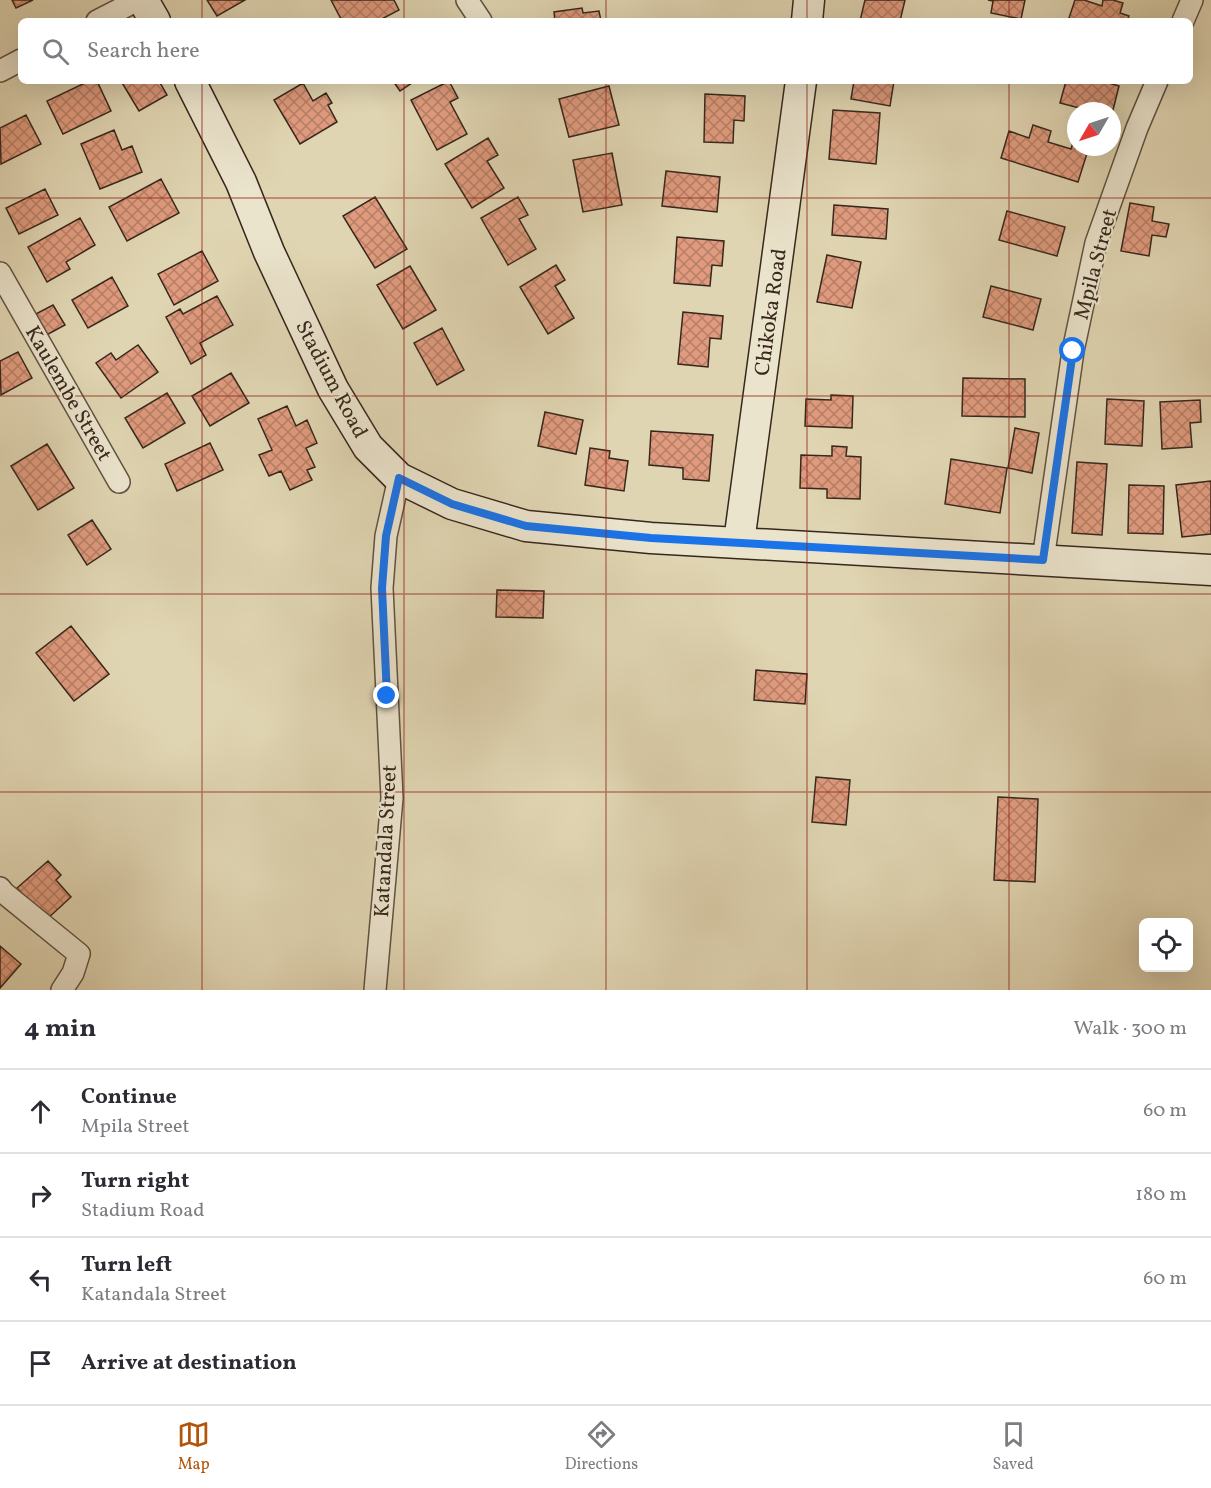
<!DOCTYPE html>
<html lang="en">
<head>
<meta charset="utf-8">
<style>
  :root { --surface:#fff; --page:#f2f2f3; --text:#2b2b33; --muted:#7c7c81; --line:#e1e1e2; --accent:#b45309 }
  body { margin:0; font-family:Vollkorn,serif; background:var(--page); color:var(--text) }
  .controls { position:absolute; right:18px; bottom:18px; display:grid; overflow:hidden; border-radius:9px; box-shadow:0 6px 24px #0002 }
  .controls button { width:54px; height:54px; display:grid; place-items:center; padding:0; border:0; border-bottom:2px solid var(--line); background:var(--surface); color:var(--text); font:30px sans-serif }
  .compass { position:absolute; left:1067px; top:102px; width:54px; height:54px; border-radius:50%; background:var(--surface); box-shadow:0 6px 24px #0002; rotate:231deg }
  .stop { position:absolute; width:18px; height:18px; margin:-14px; border:4px solid #1a73e8; border-radius:50%; background:#fff }
  .stop.end { background:#1a73e8; border-color:#fff; box-shadow:0 2px 6px #0008 }
  .list { margin:0; padding:0; list-style:none }
  h2 { display:flex; justify-content:space-between; align-items:center; height:78px; margin:0; padding:0 24px; font-size:26px }
  h2 small { font-size:20px; font-weight:400; color:var(--muted) }
  .list li { display:grid; grid-template-columns:39px 1fr auto; gap:18px; align-items:center; box-sizing:border-box; height:84px; padding:0 24px; border-top:2px solid var(--line) }
  .list b { display:block; font-size:22px; white-space:nowrap }
  .list p { margin:0; font-size:20px; white-space:nowrap; color:var(--muted) }
  .list em { font-size:20px; font-style:normal; color:var(--muted) }
  .icon { flex:none; width:33px; height:33px; fill:none; stroke:currentColor; stroke-width:2; stroke-linecap:round; stroke-linejoin:round }
  .map { position:relative; flex:none; width:1211px; height:990px; overflow:hidden }
  .search { position:absolute; background:var(--surface); box-shadow:0 6px 24px #0002; left:18px; right:18px; top:18px; height:66px; display:flex; align-items:center; gap:15px; box-sizing:border-box; padding:0 21px; border-radius:9px; color:var(--muted); font-size:22px }
  .sheet { height:414px; background:var(--surface) }
  nav { display:flex; justify-content:space-around; align-items:center; box-sizing:border-box; height:84px; border-top:2px solid var(--line); background:var(--surface); font-size:16px; color:var(--muted) }
  nav a { display:grid; justify-items:center; gap:3px }
  nav .on { color:var(--accent) }
  .map>svg:first-child { display:block }
</style>
</head>
<body>
<div class="map">
<svg width="1211" height="990" viewBox="0 0 1211 990">
  <defs>
    <pattern id="building-cross-hatch" width="8" height="8" patternUnits="userSpaceOnUse" patternTransform="scale(1.5)"><rect width="8" height="8" fill="#e09b7e"/><path d="M0 0l8 8M0 8l8-8" fill="none" stroke="#b67e66"/></pattern>
  </defs>
  <rect width="100%" height="100%" fill="#e0d5b2"/>
  <filter id="stains"><feTurbulence type="fractalNoise" baseFrequency=".00333" numOctaves="4"/><feColorMatrix values="0 0 0 0 .2 0 0 0 0 .09 0 0 0 0 .02 0 0 0 .5 -.17"/></filter>
  <radialGradient id="worn" r=".72"><stop offset=".6" stop-color="#630" stop-opacity="0"/><stop offset="1" stop-color="#630" stop-opacity=".3"/></radialGradient>
  <!-- building -->
  <path fill="url(#building-cross-hatch)" stroke="#37271c" stroke-width="1.5" d="M12 0H33L16 8Z
    M207 0H245L217 16Z
    M331 0H394L399 10 378 21H342Z
    M865 0H905L900 21H860Z
    M988 0H1025L1021 19 991 13 993 1Z
    M1075 0H1084L1102 6 1103 0H1113L1123 3 1120 13 1129 16 1127 21H1068Z
    M582 8 583 13 599 11 601 21H555L554 12Z
    M89 81H97L111 111 63 134 47 101Z
    M121 81H159L167 95 139 111Z
    M393 81H415L400 91Z
    M449 81 458 98 450 102 467 134 437 150 411 100Z
    M854 81H894L890 106 851 99Z
    M1066 81H1102L1119 86 1112 114V111H1091L1060 103Z
    M303 83 313 101 326 93 332 103 328 105 337 122 300 144 274 100Z
    M609 86 619 125 569 137 559 99Z
    M705 94 745 96 744 121 734 120 733 143 704 142Z
    M833 110 880 113 876 164 829 159Z
    M26 115 41 144 1 164 0 128Z
    M1033 125 1051 131 1048 142 1071 149 1075 136 1076 147H1089L1078 182 1001 158 1009 131 1029 138Z
    M114 130 122 150 132 146 142 172 100 189 81 144Z
    M488 138 498 155 487 161 504 188 472 208 445 164Z
    M612 153 622 205 583 212 573 160Z
    M666 171 720 177 717 212 662 206Z
    M161 179 179 213 127 241 109 207Z
    M45 189 58 215 19 234 6 208Z
    M375 197 407 249 375 268 343 216Z
    M518 197 528 215 519 219 536 249 508 265 481 218Z
    M1130 203 1154 207 1152 221 1169 224 1166 237 1152 235 1149 256 1121 251Z
    M834 205 888 209 886 239 832 235Z
    M1007 211 1065 227 1057 256 999 240Z
    M80 218 95 245 66 262 70 269 47 282 28 247Z
    M677 237 724 241 722 266 712 265 710 286 674 283Z
    M202 251 218 281 174 305 158 274Z
    M827 255 861 262 852 308 817 302Z
    M556 265 565 280 555 286 574 318 548 334 520 287Z
    M410 266 436 310 403 329 377 285Z
    M112 277 128 306 88 328 72 300Z
    M991 286 1041 299 1033 330 983 317Z
    M217 296 233 325 200 343 206 355 191 364 166 317 180 309 183 314Z
    M53 305 65 325 41 338 30 317Z
    M683 312 723 316 721 339 710 338 708 367 678 364Z
    M442 328 464 370 437 385 414 343Z
    M138 345 158 372 121 398 96 363 111 353 116 360Z
    M18 352 32 378 1 395 0 361Z
    M231 373 249 403 210 426 192 396Z
    M963 378 1025 379V417L962 416Z
    M167 393 185 423 143 448 125 418Z
    M831 395 853 396 852 428 805 426 806 399 831 400Z
    M1107 399 1144 401 1142 446 1105 444Z
    M1200 400 1201 422 1190 423 1192 447 1162 449 1160 402Z
    M287 406 296 426 307 420 317 443 306 448 315 467 307 470 312 480 290 490 281 471 269 476 259 455 272 450 258 419Z
    M545 412 583 420 576 454 538 446Z
    M1015 428 1039 433 1032 473 1008 468Z
    M651 431 713 435 709 481 683 479V468L649 465Z
    M210 443 223 470 177 491 165 464Z
    M47 444 74 488 38 510 11 466Z
    M832 446 847 447 846 456 861 457 860 499 827 498V489L800 488 801 455 832 456Z
    M590 448 610 451 609 458 628 461 624 491 585 485Z
    M951 459 1007 468 1000 513 945 504Z
    M1077 462 1107 464 1102 535 1072 533Z
    M1211 481V534L1182 537 1176 485Z
    M1129 485 1164 486 1163 534 1128 533Z
    M92 520 111 549 87 565 68 535Z
    M497 590 544 591 543 618 496 617Z
    M71 626 109 674 74 701 36 653Z
    M756 670 807 674 805 704 754 700Z
    M816 777 850 780 846 825 812 822Z
    M998 797 1038 799 1035 882 994 880Z
    M48 861 61 875 56 880 71 897 46 920 17 888Z
    M0 946 21 964 0 988Z"/>
  <g fill="none" stroke-linecap="round" stroke-linejoin="round">
    <defs>
      <path id="street" d="M467 0 481 21
        M97 21 138 0
        M1183 21 1192 0
        M0 71 21 60
        M0 273 119 482
        M1043 560 1073 351 1096 243 1137 128 1157 81
        M0 888 4 893 79 954 73 973 62 990
        M375 990 392 798 382 588 386 536 399 478"/>
      <path id="secondary" d="M143 0 155 21
        M807 21 809 0
        M190 81 241 182 269 252 333 389 368 447 399 478 452 504 526 526 651 538 1211 570
        M739 542 801 81"/>
    </defs>
    <!-- street casing -->
    <use href="#street" stroke="#615242" stroke-width="24"/>
    <!-- secondary casing -->
    <use href="#secondary" stroke="#37271c" stroke-width="33"/>
    <!-- street -->
    <use href="#street" stroke="#ebe4cd" stroke-width="21"/>
    <!-- secondary -->
    <use href="#secondary" stroke="#ebe4cd" stroke-width="30"/>
  </g>
  <g fill="none" stroke-linecap="round" stroke-linejoin="round">
    <!-- route -->
    <path stroke="#1a73e8" stroke-width="8" d="M387 696 382 588 386 536 399 478 452 504 526 526 651 538 1043 560 1073 351"/>
  </g>
  <!-- grid -->
  <path fill="none" stroke="#8f2418" stroke-width="1.5" stroke-opacity="0.55" d="M202 0V21M404 0V21M606 0V21M807 0V21M1009 0V21M202 81V990M404 81V990M606 81V990M807 81V990M1009 81V990M0 198H1211M0 396H1211M0 594H1211M0 792H1211"/>
  <g text-anchor="middle" stroke-width="4.5" stroke-linejoin="round" paint-order="stroke">
    <!-- street labels -->
    <g font-size="21" fill="#37271c" stroke="#ebe4cd">
      <text transform="translate(1095 264) rotate(-75)" y="7">Mpila Street</text>
      <text transform="translate(770 312) rotate(-82)" y="7">Chikoka Road</text>
      <text transform="translate(332 379) rotate(62)" y="7">Stadium Road</text>
      <text transform="translate(69 393) rotate(60)" y="7">Kaulembe Street</text>
      <text transform="translate(385 841) rotate(-87)" y="7">Katandala Street</text>
    </g>
  </g>
  <rect width="100%" height="100%" filter="url(#stains)"/>
  <rect width="100%" height="100%" fill="url(#worn)"/>
</svg>
<div class="controls">
<button><svg class="icon" aria-label="locate" viewBox="0 0 24 24"><circle cx="12" cy="12" r="6"/><path d="M12 2v4M12 18v4M2 12h4M18 12h4"/></svg></button>
</div>
<svg class="compass" viewBox="-18 -18 36 36"><path d="M0-13l5 13h-10z" fill="#e53935"/><path d="M0 13l5-13h-10z" fill="#7c7c81"/></svg>
<div class="stop" style="left:1073px;top:351px"></div>
<div class="stop end" style="left:387px;top:696px"></div>
<div class="search"><svg class="icon" aria-label="search" viewBox="0 0 24 24"><circle cx="10" cy="10" r="6"/><path d="M15 15l6 6"/></svg>Search here</div>
</div>
<section class="sheet">
<h2>4 min<small>Walk · 300 m</small></h2>
<ul class="list">
<li><svg class="icon" aria-label="ahead" viewBox="0 0 24 24"><path d="M12 20V5M6 11l6-6 6 6"/></svg><div><b>Continue</b><p>Mpila Street</p></div><em>60 m</em></li>
<li><svg class="icon" aria-label="right" viewBox="0 0 24 24"><path d="M7 20v-9h11M14 6l5 5-5 5"/></svg><div><b>Turn right</b><p>Stadium Road</p></div><em>180 m</em></li>
<li><svg class="icon" aria-label="left" viewBox="0 0 24 24"><path d="M17 20v-9H6M10 6l-5 5 5 5"/></svg><div><b>Turn left</b><p>Katandala Street</p></div><em>60 m</em></li>
<li><svg class="icon" aria-label="arrive" viewBox="0 0 24 24"><path d="M6 21V4h12l-3 4 3 4H6"/></svg><div><b>Arrive at destination</b></div></li>
</ul>
</section>
<nav>
<a class="on"><svg class="icon" aria-label="map" viewBox="0 0 24 24"><path d="M3 6l6-2 6 2 6-2v14l-6 2-6-2-6 2zM9 4v14M15 6v14"/></svg>Map</a>
<a><svg class="icon" aria-label="directions" viewBox="0 0 24 24"><path d="M12 3l9 9-9 9-9-9zM9 14v-3h6M13 9l2 2-2 2"/></svg>Directions</a>
<a><svg class="icon" aria-label="saved" viewBox="0 0 24 24"><path d="M7 4h10v16l-5-4-5 4z"/></svg>Saved</a>
</nav>
</body>
</html>
